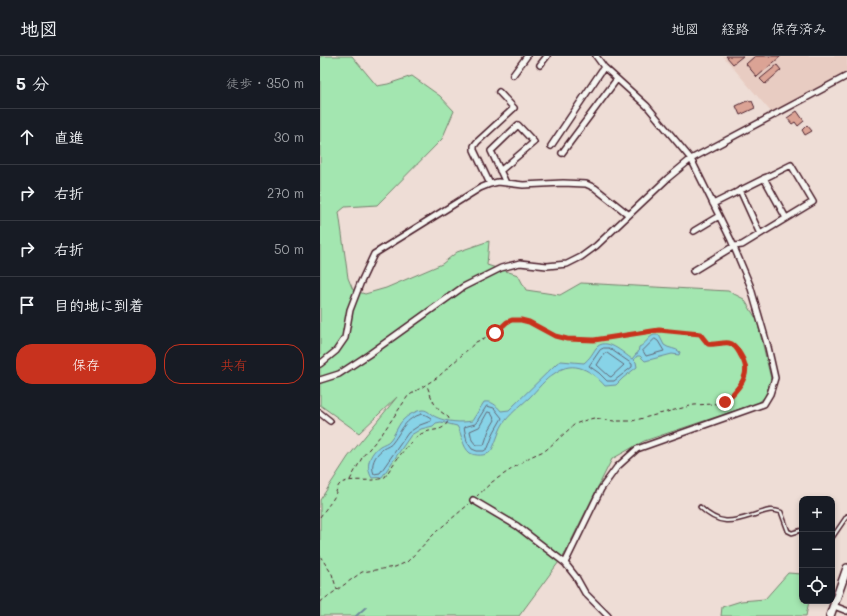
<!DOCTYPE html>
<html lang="ja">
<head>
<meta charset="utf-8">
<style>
  :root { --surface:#171b24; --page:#242831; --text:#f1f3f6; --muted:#9ea1a6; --line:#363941; --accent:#c8321e }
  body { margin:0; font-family:Mali,"Klee One",sans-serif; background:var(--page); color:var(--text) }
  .controls { position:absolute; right:12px; bottom:12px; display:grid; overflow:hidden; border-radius:8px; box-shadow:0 2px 6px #0003 }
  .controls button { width:36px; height:36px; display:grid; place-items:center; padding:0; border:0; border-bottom:1px solid var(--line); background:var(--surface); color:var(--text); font:20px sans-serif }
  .stop { position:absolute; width:12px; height:12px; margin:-9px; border:3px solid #c8321e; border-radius:50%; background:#fff }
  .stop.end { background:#c8321e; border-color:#fff; box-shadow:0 1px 4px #0008 }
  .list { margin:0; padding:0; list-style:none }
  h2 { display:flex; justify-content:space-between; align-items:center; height:52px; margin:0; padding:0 16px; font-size:17px }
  h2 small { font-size:13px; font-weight:400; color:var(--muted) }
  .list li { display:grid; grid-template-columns:26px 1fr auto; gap:12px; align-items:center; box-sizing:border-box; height:56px; padding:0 16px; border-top:1px solid var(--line) }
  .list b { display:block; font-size:15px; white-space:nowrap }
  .list em { font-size:13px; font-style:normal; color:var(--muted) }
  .actions { display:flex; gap:8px; padding:12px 16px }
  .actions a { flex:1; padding:9px 0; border:1px solid var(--accent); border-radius:16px; text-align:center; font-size:14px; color:var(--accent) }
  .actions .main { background:var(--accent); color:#fff }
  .icon { flex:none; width:22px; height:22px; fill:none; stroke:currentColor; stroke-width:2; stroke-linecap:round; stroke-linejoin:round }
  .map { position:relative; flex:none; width:527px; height:560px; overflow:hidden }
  header { display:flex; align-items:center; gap:24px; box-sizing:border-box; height:56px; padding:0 20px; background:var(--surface); border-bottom:1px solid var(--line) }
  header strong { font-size:19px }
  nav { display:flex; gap:22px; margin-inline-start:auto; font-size:14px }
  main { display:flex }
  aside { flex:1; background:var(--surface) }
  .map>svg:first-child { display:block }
</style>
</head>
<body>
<header>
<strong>地図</strong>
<nav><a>地図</a><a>経路</a><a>保存済み</a></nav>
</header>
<main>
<aside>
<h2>5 分<small>徒歩 · 350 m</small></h2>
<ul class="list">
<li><svg class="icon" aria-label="ahead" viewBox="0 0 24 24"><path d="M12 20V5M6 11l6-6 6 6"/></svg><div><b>直進</b></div><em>30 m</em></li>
<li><svg class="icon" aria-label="right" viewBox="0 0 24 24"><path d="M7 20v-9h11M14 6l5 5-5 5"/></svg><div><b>右折</b></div><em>270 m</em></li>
<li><svg class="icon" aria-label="right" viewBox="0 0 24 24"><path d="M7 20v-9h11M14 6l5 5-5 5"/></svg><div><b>右折</b></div><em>50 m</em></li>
<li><svg class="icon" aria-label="arrive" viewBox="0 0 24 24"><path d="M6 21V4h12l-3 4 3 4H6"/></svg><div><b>目的地に到着</b></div></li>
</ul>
<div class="actions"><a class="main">保存</a><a>共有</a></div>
</aside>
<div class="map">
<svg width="527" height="560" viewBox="0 0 527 560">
  <rect width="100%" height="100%" fill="#eeddd6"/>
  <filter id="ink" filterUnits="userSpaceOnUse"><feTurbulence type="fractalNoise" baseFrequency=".025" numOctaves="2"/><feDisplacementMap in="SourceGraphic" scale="8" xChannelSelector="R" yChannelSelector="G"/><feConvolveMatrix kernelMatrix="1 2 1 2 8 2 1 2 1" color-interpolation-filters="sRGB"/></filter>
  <g filter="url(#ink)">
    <!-- built -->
    <path fill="#e8ccc2" d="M403 0H527V16L451 56Z"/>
    <!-- green -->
    <path fill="#a3e6b0" stroke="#76826e" d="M0 0H32L57 30 68 28 92 20 120 40 134 55 122 83 57 149 25 151 19 156 28 222 33 234 45 238 66 232 122 208 137 196 169 185 167 209 198 219 206 234 240 239 261 227 408 235 424 243 437 264 451 323 445 341 438 347 324 385 292 403 244 499 199 560H0V444L28 401 77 341 39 377 0 349Z
      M468 517 482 518V545H489L486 560H401L402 551 421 545 445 543Z"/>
    <!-- water -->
    <path fill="#87d3e7" stroke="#6f8b9c" d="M334 279H339C341 282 342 286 344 289 349 293 356 292 360 296L359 299 352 298 325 305 320 300H317L314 304 316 306 317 311 303 322 296 329 285 330C272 315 254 303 235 317 225 323 217 334 209 342 200 350 189 359 183 368 178 376 175 391 170 396 166 400 155 400 150 397 142 391 142 377 137 370L121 366 116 367 113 370 101 373 91 379 62 421 52 422C45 411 49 398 60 390 63 388 68 387 70 384 79 373 77 366 91 358 95 356 99 354 103 354 108 354 111 359 116 361 126 366 142 367 152 365L164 346C172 345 176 349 181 355L189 354 237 307 241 305 264 307C270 302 272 298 276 292 286 280 303 297 312 303L316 298 318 297 319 291C326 288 328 281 334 279Z"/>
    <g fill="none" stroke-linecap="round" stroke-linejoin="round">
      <!-- shore -->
      <path stroke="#626776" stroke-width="1" d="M335 283 338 285 344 295 326 300 323 295Z
        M284 292H289L312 308V311L294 325H287L279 317 269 310 280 294Z
        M287 297 304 309 291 321 289 320 277 309 284 298Z
        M167 350 174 352 182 362 174 376 168 392 164 395H157L152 393 147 386 144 371 155 368Z
        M168 356 171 357 175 364 169 374 164 389H156L152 384 150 375 159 371Z
        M102 358 106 359 111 362V365L100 369 88 377 60 417 54 418C50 409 55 399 63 393 66 391 71 390 73 386 83 373 84 363 102 358Z"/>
      <!-- stream -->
      <path stroke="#6f8b9c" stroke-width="2" d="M36 560 46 551"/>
    </g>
    <!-- building -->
    <path fill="#dba395" stroke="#4a1f2b" d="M406 0H423L413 8Z
      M435 0H461L437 21 426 8Z
      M457 9 461 14 445 28 440 23Z
      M429 44 430 46 432 45 435 52 420 59 416 50Z
      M477 55 484 65 478 70 475 66 472 68 467 62Z
      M487 69 492 75 485 79 482 74Z"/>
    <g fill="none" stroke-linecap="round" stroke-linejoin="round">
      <defs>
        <path id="lane" d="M380 451C402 472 414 465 440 457 449 454 452 453 461 456L468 475 472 477 482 474
          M512 482 527 460"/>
        <path id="street" d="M220 9 227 0
          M193 19 207 0
          M231 90 284 11
          M242 97 297 23
          M180 115 214 86 198 69 171 95 186 127
          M444 122 466 162
          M170 128 154 94V90L157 86 194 52 179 36
          M420 134 440 178
          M374 175 399 160
          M373 215 414 190 422 189 493 146 471 109 393 148
          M0 308 16 295 25 282 30 254 40 228 54 198 160 132 170 128 178 126 203 129 243 127 266 128 275 132 309 159
          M0 324 19 318 48 299 143 231 181 212 200 207 227 210 247 208 261 201 276 190 348 122 371 103 527 20
          M0 357 10 365
          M153 444 197 470 245 507 256 521 265 537 288 560
          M245 507 281 433 297 411 317 393 444 348 450 338 455 322 448 291 430 229 411 184 371 103 327 50 284 11 276 0
          M514 550 527 555"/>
        <path id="secondary" d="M510 560 527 512"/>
      </defs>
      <!-- lane casing -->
      <use href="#lane" stroke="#4a1f2b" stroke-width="5.5"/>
      <!-- street casing -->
      <use href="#street" stroke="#4a1f2b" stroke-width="8"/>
      <!-- secondary casing -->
      <use href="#secondary" stroke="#4a1f2b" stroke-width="10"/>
      <!-- path -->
      <path stroke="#4a1f2b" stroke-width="1" stroke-dasharray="4 3" stroke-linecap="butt" d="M30 424 43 400 62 378 88 340 118 321 156 286 175 277 187 266 192 264H201L209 266 235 280 247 283 260 284H274L339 274 380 278 388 288 393 289 408 287 414 289 419 296 426 310 424 321 412 339 405 346 393 348 374 349 312 365H294L274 362 266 364 255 368 226 394 210 401 172 426 157 440
        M0 461C4 455 9 449 13 443 16 439 16 433 19 429 27 420 52 428 65 421 71 411 91 382 101 378 114 371 124 378 129 362 126 359 122 357 119 354 113 348 110 337 107 330
        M0 500 12 518 17 534
        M0 546 42 516 75 511 87 506 117 475 149 448"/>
      <!-- lane -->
      <use href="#lane" stroke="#f6f6f2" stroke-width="2.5"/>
      <!-- street -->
      <use href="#street" stroke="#f6f6f2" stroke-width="5"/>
      <!-- secondary -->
      <use href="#secondary" stroke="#f6f6f2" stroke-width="7"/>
    </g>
  </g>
  <g fill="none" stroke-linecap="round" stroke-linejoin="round" filter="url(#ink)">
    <!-- route -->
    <path stroke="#c8321e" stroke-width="5" d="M175 277 187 266 192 264H201L209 266 235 280 247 283 274 284 339 274 380 278 388 288C395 289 403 286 409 287 414 288 418 294 420 298 422 301 424 305 425 309 429 323 414 337 405 346"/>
  </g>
</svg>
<div class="controls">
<button>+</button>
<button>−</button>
<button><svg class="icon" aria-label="locate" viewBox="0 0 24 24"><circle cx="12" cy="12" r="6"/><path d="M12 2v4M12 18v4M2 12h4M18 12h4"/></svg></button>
</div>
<div class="stop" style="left:175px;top:277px"></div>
<div class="stop end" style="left:405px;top:346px"></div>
</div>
</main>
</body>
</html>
